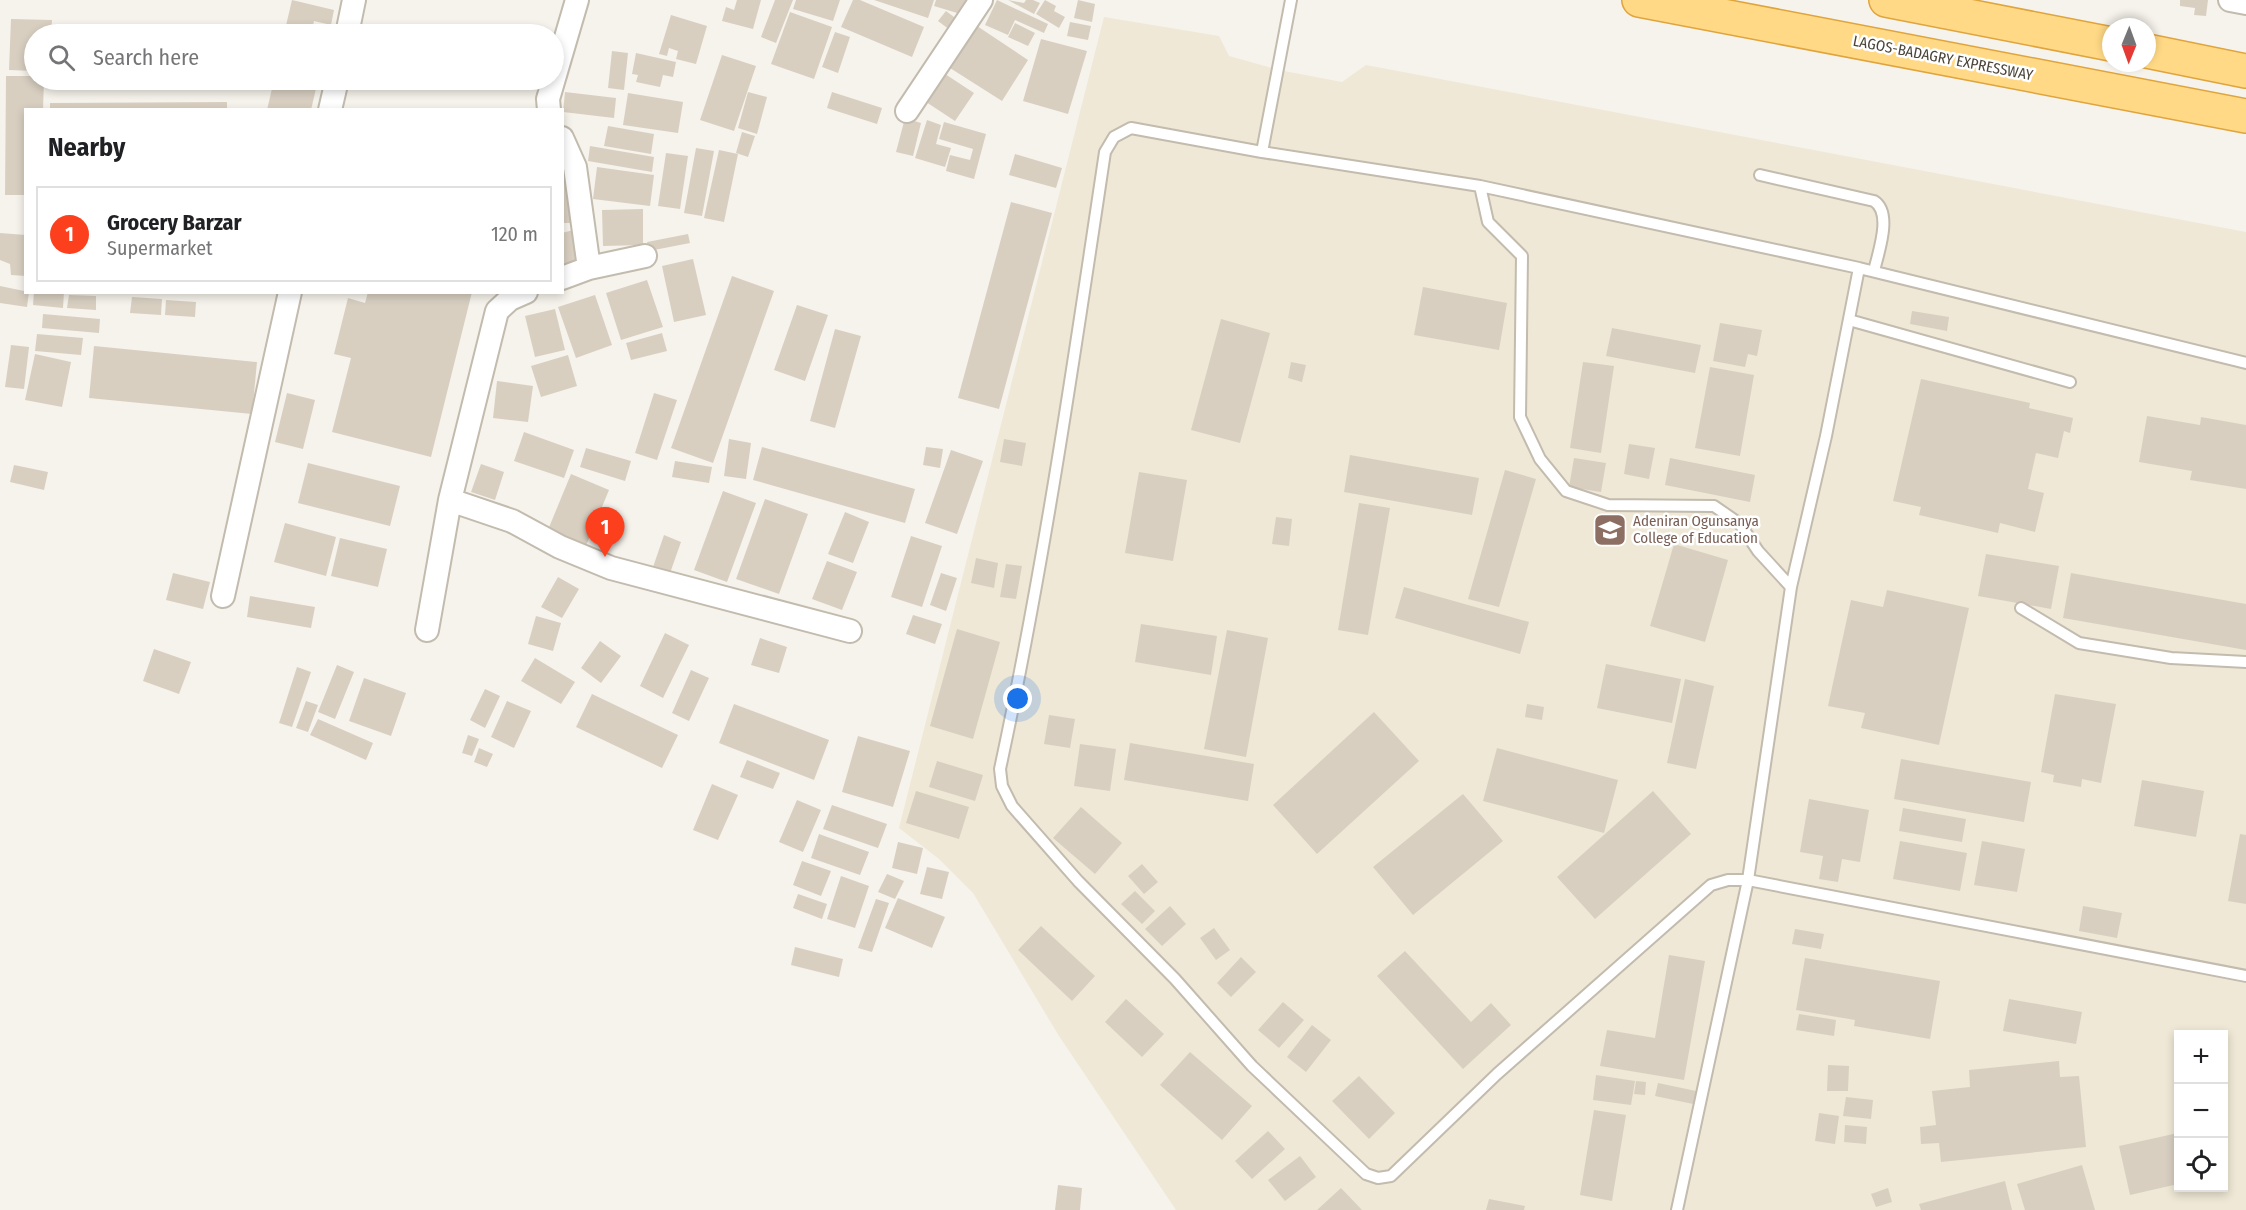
<!DOCTYPE html>
<html lang="en">
<head>
<meta charset="utf-8">
<style>
  :root { --surface:#fff; --page:#f6f6f6; --text:#202124; --muted:#757577; --line:#e0e0e0; --accent:#fc3f1d }
  body { margin:0; font-family:"Fira Sans Condensed",sans-serif; background:var(--page); color:var(--text) }
  .controls { position:absolute; right:18px; bottom:18px; display:grid; overflow:hidden; border-radius:0px; box-shadow:0 3px 9px #0003 }
  .controls button { width:54px; height:54px; display:grid; place-items:center; padding:0; border:0; border-bottom:2px solid var(--line); background:var(--surface); color:var(--text); font:30px sans-serif }
  .compass { position:absolute; left:2102px; top:18px; width:54px; height:54px; border-radius:50%; background:var(--surface); box-shadow:0 3px 9px #0003; rotate:181deg }
  .you { position:absolute; left:1018px; top:699px; width:21px; height:21px; margin:-15px; border:4px solid #fff; border-radius:50%; background:#1a73e8; box-shadow:0 0 0 9px #1a73e833 }
  .badge { display:grid; place-items:center; width:39px; height:39px; border-radius:50%; background:var(--accent); color:#fff; font-size:20px; font-weight:700 }
  .pin { position:absolute; translate:-50% -50px; filter:drop-shadow(0 2px 3px #0008) }
  .pin::after { content:''; position:absolute; top:32px; width:21px; height:18px; background:inherit; clip-path:polygon(0 0,100% 0,50% 100%) }
  .list { margin:0; padding:0; list-style:none }
  h2 { display:flex; justify-content:space-between; align-items:center; height:78px; margin:0; padding:0 24px; font-size:26px }
  h2 small { font-size:20px; font-weight:400; color:var(--muted) }
  .list li { display:grid; grid-template-columns:39px 1fr auto; gap:18px; align-items:center; box-sizing:border-box; height:96px; margin:0 12px 12px; padding:0 12px; border:2px solid var(--line); border-radius:0px }
  .list b { display:block; font-size:22px; white-space:nowrap }
  .list p { margin:0; font-size:20px; white-space:nowrap; color:var(--muted) }
  .list em { font-size:20px; font-style:normal; color:var(--muted) }
  .icon { flex:none; width:33px; height:33px; fill:none; stroke:currentColor; stroke-width:2; stroke-linecap:round; stroke-linejoin:round }
  .map { position:relative; flex:none; width:2246px; height:1210px; overflow:hidden }
  .search { position:absolute; background:var(--surface); box-shadow:0 3px 9px #0003; left:24px; top:24px; width:540px; height:66px; display:flex; align-items:center; gap:15px; box-sizing:border-box; padding:0 21px; border-radius:33px; color:var(--muted); font-size:22px }
  .panel { position:absolute; background:var(--surface); box-shadow:0 3px 9px #0003; left:24px; top:108px; width:540px; height:186px; border-radius:0px }
  .map>svg:first-child { display:block }
</style>
</head>
<body>
<div class="map">
<svg width="2246" height="1210" viewBox="0 0 2246 1210">
  <rect width="100%" height="100%" fill="#f6f3ec"/>
  <!-- education -->
  <path fill="#efe8d6" fill-rule="evenodd" d="M1104 17 1219 36 1229 56 1279 70 1342 82 1366 65 2246 232V1210H1176L1059 1036 973 893 939 859 899 828ZM2178 1034H2224V1188H2178Z"/>
  <!-- building -->
  <path fill="#d8cfc1" d="M292 0 334 10 331 25 314 21 311 34H284Z
    M737 0H761L753 29 722 21 726 7 734 10Z
    M775 0H793L776 43 761 37Z
    M796 0H840L833 21 793 9Z
    M853 0H860L924 27 912 57 841 27Z
    M874 0H934L928 18Z
    M936 0H971L967 16 934 6Z
    M997 0 1048 24 1044 33 1015 20 1008 35 985 25Z
    M1008 0 1024 3 1026 0H1033L1040 3 1034 14Z
    M1045 0 1056 6 1054 11 1065 17 1059 28 1036 14Z
    M1078 0 1095 4 1092 22 1074 18Z
    M2180 0H2208L2206 16 2194 15 2195 8 2180 6Z
    M946 11 958 20 950 30 938 21Z
    M790 12 832 27 814 79 771 64Z
    M671 15 707 26 696 64 676 59 678 51 669 48 667 56 659 54Z
    M11 19 52 20 51 34H34V71L9 70Z
    M1070 22 1091 26 1088 40 1067 36Z
    M1015 23 1035 33 1028 46 1008 37Z
    M977 26 1028 60 1002 101 950 68Z
    M70 32H106V34H70Z
    M835 32 850 37 838 73 822 67Z
    M1041 39 1087 51 1068 114 1023 101Z
    M612 51 628 53 624 90 608 88Z
    M636 53 676 62 673 77 663 75 660 87 636 82 638 75 632 74Z
    M722 55 756 66 734 131 700 120Z
    M939 70 974 93 955 121 920 98Z
    M6 76H34V80H44L43 110H26V195H5Z
    M71 80H268V88L71 90Z
    M274 80H318L311 110H267Z
    M515 80H541L539 88 514 83Z
    M565 92 616 98 614 118 563 112Z
    M748 92 767 97 757 134 738 128Z
    M832 92 882 108 877 124 827 108Z
    M628 93 683 102 678 133 623 125Z
    M227 102V110H50V103Z
    M905 118 921 123 913 156 896 152Z
    M927 120 941 125 936 144 951 148 945 167 915 158Z
    M944 122 986 134 974 179 946 171 950 155 970 160 973 149 939 139Z
    M608 126 654 134 651 154 604 146Z
    M742 132 755 136 748 157 736 153Z
    M590 146 654 157 652 172 588 161Z
    M696 148 714 151 702 216 684 213Z
    M719 150 738 154 724 222 704 218Z
    M666 153 688 156 680 209 658 206Z
    M1015 154 1062 168 1056 188 1009 175Z
    M597 167 654 175 650 206 593 199Z
    M562 182H570V223H562Z
    M1011 202 1052 213 999 409 958 398Z
    M643 209V245L603 246 602 210Z
    M573 230 582 268 562 272V233Z
    M0 233 26 235V276L11 275 10 264 0 260Z
    M688 234 690 243 649 251 647 242Z
    M693 259 706 315 674 322 662 266Z
    M732 276 774 291 713 463 671 448Z
    M647 280 663 327 621 340 606 293Z
    M0 286 29 292 27 307 0 303Z
    M1423 287 1507 303 1499 350 1414 335Z
    M34 292H64L63 308 33 305Z
    M368 292H472L431 457 332 432 351 358 334 354 348 298 365 303Z
    M69 295 96 296V310L67 308Z
    M595 295 612 345 576 358 558 307Z
    M132 297 162 299 161 315 130 313Z
    M166 300 196 302 195 317 165 315Z
    M797 305 828 315 805 381 774 370Z
    M555 309 565 350 535 357 525 316Z
    M1912 311 1949 317 1947 331 1910 324Z
    M43 314 100 319 99 333 42 328Z
    M1221 319 1270 333 1240 443 1191 430Z
    M1720 323 1762 330 1757 356 1748 354 1745 367 1713 361Z
    M1612 328 1701 345 1695 373 1606 356Z
    M835 329 861 336 835 428 810 421Z
    M662 333 667 351 631 360 626 343Z
    M37 334 83 338 81 355 35 351Z
    M11 345 29 347 24 389 5 387Z
    M94 346 257 362 252 414 89 398Z
    M35 354 71 362 62 407 25 400Z
    M568 355 577 386 541 397 531 366Z
    M1291 362 1306 365 1302 382 1288 378Z
    M1583 362 1614 366 1601 453 1570 448Z
    M1710 367 1754 375 1740 456 1695 448Z
    M1921 379 2030 403 2029 408 2073 418 2070 433 2064 431 2058 458 2036 453 2028 489 2044 493 2035 532 2000 523 1998 533 1919 515 1921 507 1893 501Z
    M497 381 533 386 528 422 493 418Z
    M287 393 315 400 303 449 275 442Z
    M654 393 677 400 657 460 635 453Z
    M2147 416 2200 425 2201 417 2246 425V489L2190 480 2192 471 2139 462Z
    M524 432 574 450 564 478 514 461Z
    M729 439 751 443 746 479 724 476Z
    M1004 439 1026 443 1022 466 1000 462Z
    M1629 444 1655 448 1649 479 1624 474Z
    M762 447 915 489 905 523 753 480Z
    M926 447 943 449 940 468 923 465Z
    M586 448 631 461 625 481 580 467Z
    M951 450 983 461 957 534 925 523Z
    M1350 455 1479 478 1472 515 1344 492Z
    M1574 458 1606 463 1601 492 1569 487Z
    M1670 458 1755 475 1750 502 1665 485Z
    M675 461 712 467 709 483 672 477Z
    M308 463 400 486 390 526 298 503Z
    M481 464 504 472 495 500 471 492Z
    M14 465 48 472 44 490 10 482Z
    M1505 470 1536 479 1499 607 1468 599Z
    M1139 472 1187 480 1173 561 1125 553Z
    M571 474 609 490 583 553 545 537Z
    M723 491 756 503 727 582 694 570Z
    M765 499 808 514 779 594 736 579Z
    M1359 503 1390 508 1368 635 1338 630Z
    M845 512 869 522 853 563 828 554Z
    M1276 517 1292 519 1289 546 1272 544Z
    M285 523 336 537 326 576 274 562Z
    M664 535 681 542 669 576 652 570Z
    M911 536 942 546 922 607 891 597Z
    M340 538 387 549 378 587 331 576Z
    M1674 544 1728 560 1705 642 1650 626Z
    M1986 554 2059 566 2051 609 1978 596Z
    M976 558 998 563 994 588 971 583Z
    M827 561 857 572 842 610 812 599Z
    M1006 564 1022 566 1016 599 1000 597Z
    M173 573 210 582 203 609 166 600Z
    M941 573 957 578 946 611 930 605Z
    M2071 573 2246 604V650L2063 618Z
    M558 577 579 589 562 618 541 607Z
    M1404 587 1529 622 1520 654 1395 618Z
    M1887 590 1969 608 1939 745 1861 728 1865 713 1828 706 1851 600 1883 607Z
    M250 596 315 607 311 628 247 617Z
    M913 615 942 624 935 644 906 634Z
    M536 616 561 623 553 651 528 644Z
    M1141 624 1217 636 1211 675 1135 662Z
    M957 629 1000 642 973 739 930 726Z
    M1227 630 1268 638 1246 757 1204 749Z
    M665 633 689 645 663 698 640 686Z
    M760 638 787 647 779 673 751 665Z
    M600 641 621 656 601 683 581 668Z
    M154 649 191 662 179 694 143 681Z
    M535 658 575 682 561 704 521 681Z
    M1606 664 1681 679 1672 723 1597 708Z
    M337 665 354 672 335 719 318 712Z
    M297 667 311 672 292 727 279 723Z
    M691 670 709 678 689 721 672 713Z
    M364 678 406 693 391 736 349 721Z
    M1685 679 1714 686 1696 769 1667 763Z
    M485 689 500 696 485 728 470 720Z
    M592 694 678 735 662 768 576 727Z
    M2055 694 2116 704 2101 783 2082 779 2081 787 2053 782 2054 775 2041 772Z
    M306 701 318 705 308 732 296 728Z
    M507 701 531 711 514 748 491 737Z
    M734 704 829 740 814 780 719 743Z
    M1527 704 1544 707 1542 720 1525 717Z
    M1374 712 1419 761 1317 854 1273 805Z
    M1049 715 1075 719 1070 748 1044 744Z
    M318 719 373 743 366 760 310 735Z
    M468 735 479 739 472 756 462 753Z
    M858 736 910 751 893 807 842 792Z
    M1130 743 1254 764 1248 801 1124 780Z
    M1080 744 1116 749 1110 791 1074 786Z
    M479 748 493 754 487 767 474 762Z
    M1497 748 1618 780 1604 833 1483 801Z
    M1901 759 2031 782 2024 822 1894 799Z
    M747 760 780 773 773 789 740 777Z
    M937 761 983 775 975 801 929 787Z
    M2142 780 2204 791 2196 837 2134 826Z
    M712 784 738 795 718 840 693 830Z
    M916 791 969 807 959 839 906 823Z
    M1653 791 1691 834 1595 919 1557 877Z
    M1463 794 1503 841 1413 915 1373 867Z
    M1809 799 1869 810 1860 862 1842 859 1838 882 1819 879 1823 856 1800 852Z
    M797 800 821 810 803 852 779 842Z
    M832 805 887 824 878 848 823 829Z
    M1081 807 1122 843 1095 874 1053 838Z
    M1903 808 1966 819 1962 842 1899 831Z
    M819 834 869 852 860 875 811 858Z
    M2240 834 2246 835V904L2228 901Z
    M1900 841 1967 853 1960 891 1893 879Z
    M1982 841 2025 849 2017 892 1974 885Z
    M898 842 923 848 917 874 892 868Z
    M802 861 831 871 821 896 793 885Z
    M1142 864 1158 882 1144 894 1128 876Z
    M927 867 949 872 942 899 920 894Z
    M887 874 904 881 895 899 878 892Z
    M841 876 869 886 855 928 827 919Z
    M1135 891 1155 911 1142 924 1121 904Z
    M798 894 827 904 822 919 793 908Z
    M898 898 945 917 932 948 885 928Z
    M876 899 889 903 872 952 858 948Z
    M1170 906 1186 924 1162 946 1145 929Z
    M2083 906 2122 913 2117 938 2079 931Z
    M1041 926 1095 976 1072 1001 1018 950Z
    M1214 928 1230 950 1216 960 1200 938Z
    M1795 929 1824 934 1821 949 1792 944Z
    M795 947 843 959 839 977 791 965Z
    M1405 951 1471 1022 1491 1003 1511 1025 1463 1069 1377 976Z
    M1669 955 1705 961 1684 1080 1600 1066 1607 1030 1655 1038Z
    M1241 957 1256 972 1231 997 1217 983Z
    M1805 958 1940 981 1930 1039 1854 1026 1855 1020 1796 1010Z
    M1126 999 1164 1034 1142 1057 1105 1022Z
    M2009 999 2082 1012 2076 1044 2003 1031Z
    M1283 1002 1304 1020 1279 1048 1258 1030Z
    M1799 1014 1836 1020 1834 1036 1796 1030Z
    M1312 1025 1331 1040 1306 1072 1287 1057Z
    M1190 1052 1252 1106 1222 1140 1160 1085Z
    M2059 1061 2060 1077 2079 1076 2086 1147 1941 1162 1939 1143 1921 1144 1920 1127 1936 1125 1932 1091 1970 1087 1969 1070Z
    M1828 1065 1849 1066 1848 1091H1827Z
    M1596 1075 1635 1081 1631 1105 1593 1100Z
    M1359 1076 1395 1113 1369 1139 1332 1101Z
    M1636 1081 1646 1082 1645 1095 1634 1094Z
    M1658 1083 1696 1091 1693 1104 1655 1096Z
    M1846 1097 1873 1100 1871 1119 1843 1116Z
    M1594 1110 1626 1115 1612 1201 1580 1195Z
    M1819 1113 1839 1116 1835 1144 1815 1141Z
    M1845 1125 1867 1127 1866 1144 1844 1142Z
    M1268 1131 1285 1149 1252 1179 1235 1161Z
    M2178 1133V1184L2130 1195 2119 1146Z
    M1300 1156 1316 1177 1285 1201 1268 1180Z
    M2082 1165 2095 1210H2025L2017 1184Z
    M2005 1181 2012 1210H1921L1919 1204Z
    M1058 1185 1082 1188 1080 1210H1055Z
    M1341 1188 1362 1210H1317Z
    M1888 1188 1892 1202 1876 1207 1871 1194Z
    M1489 1199 1525 1206 1524 1210H1486Z"/>
  <g fill="none" stroke-linecap="round" stroke-linejoin="round">
    <defs>
      <path id="service" d="M1262 152 1291 0
        M1760 175 1874 201C1893 213 1878 253 1874 271
        M1480 186 1488 222 1522 256 1520 417 1540 459 1566 491 1608 505 1714 506 1740 524 1758 551 1791 587
        M1849 320 2070 382
        M2246 363 1859 268 1480 186 1262 152 1131 128 1114 137 1105 152C1074 359 1044 565 1000 769L1002 786 1012 806 1078 881 1175 979 1252 1066 1366 1174 1378 1178 1391 1176 1497 1074 1711 885 1728 880H1748L2246 976
        M2021 608 2079 643 2171 658 2246 662
        M1677 1210 1748 880 1791 587 1826 436 1859 268"/>
      <path id="minor" d="M2230 0 2246 3
        M347 34 354 0
        M330 110 337 80
        M549 110 548 99 577 0
        M907 111 981 0
        M562 138 575 167 589 268
        M562 278 589 268 645 256
        M526 292 510 299 497 311 450 500 512 521 560 547 611 568 850 631
        M223 596 290 292
        M427 630 450 500"/>
      <path id="trunk" d="M1639 0 2246 116
        M1886 0 2111 44
        M2147 51 2246 71"/>
    </defs>
    <!-- service casing -->
    <use href="#service" stroke="#c2bbae" stroke-width="14"/>
    <!-- minor casing -->
    <use href="#minor" stroke="#c2bbae" stroke-width="26"/>
    <!-- trunk casing -->
    <use href="#trunk" stroke="#e0a43c" stroke-width="36"/>
    <!-- service -->
    <use href="#service" stroke="#fff" stroke-width="10"/>
    <!-- minor -->
    <use href="#minor" stroke="#fff" stroke-width="22"/>
    <!-- trunk -->
    <use href="#trunk" stroke="#ffd985" stroke-width="33"/>
  </g>
  <!-- icons -->
  <defs>
    <symbol id="school-square" viewBox="-11 -11 22 22"><rect x="-9" y="-9" width="18" height="18" rx="4" fill="#8d6e63" stroke="#fff"/><path d="M0-5L7-2L0 1L-7-2ZM-4 1L0 2.5L4 1V4Q0 6-4 4Z" fill="#fff"/></symbol>
  </defs>
  <g fill-rule="evenodd">
    <use href="#school-square" x="1591" y="511" width="38" height="38"/>
  </g>
  <g text-anchor="middle" stroke-width="5" stroke-linejoin="round" paint-order="stroke">
    <!-- street labels -->
    <g font-size="15" fill="#4b4439" stroke="#fff">
      <text transform="translate(1943 58) rotate(11)" y="5">LAGOS-BADAGRY EXPRESSWAY</text>
    </g>
    <!-- education labels -->
    <g font-size="15" fill="#785e54" stroke="#fff" text-anchor="start">
      <text x="1633" y="526">Adeniran Ogunsanya<tspan x="1633" dy="17">College of Education</tspan></text>
    </g>
  </g>
</svg>
<div class="controls">
<button>+</button>
<button>−</button>
<button><svg class="icon" aria-label="locate" viewBox="0 0 24 24"><circle cx="12" cy="12" r="6"/><path d="M12 2v4M12 18v4M2 12h4M18 12h4"/></svg></button>
</div>
<svg class="compass" viewBox="-18 -18 36 36"><path d="M0-13l5 13h-10z" fill="#e53935"/><path d="M0 13l5-13h-10z" fill="#757577"/></svg>
<div class="you"></div>
<div class="pin badge" style="left:605px;top:557px">1</div>
<div class="search"><svg class="icon" aria-label="search" viewBox="0 0 24 24"><circle cx="10" cy="10" r="6"/><path d="M15 15l6 6"/></svg>Search here</div>
<section class="panel">
<h2>Nearby<small></small></h2>
<ul class="list">
<li><span class="badge">1</span><div><b>Grocery Barzar</b><p>Supermarket</p></div><em>120 m</em></li>
</ul>
</section>
</div>
</body>
</html>
